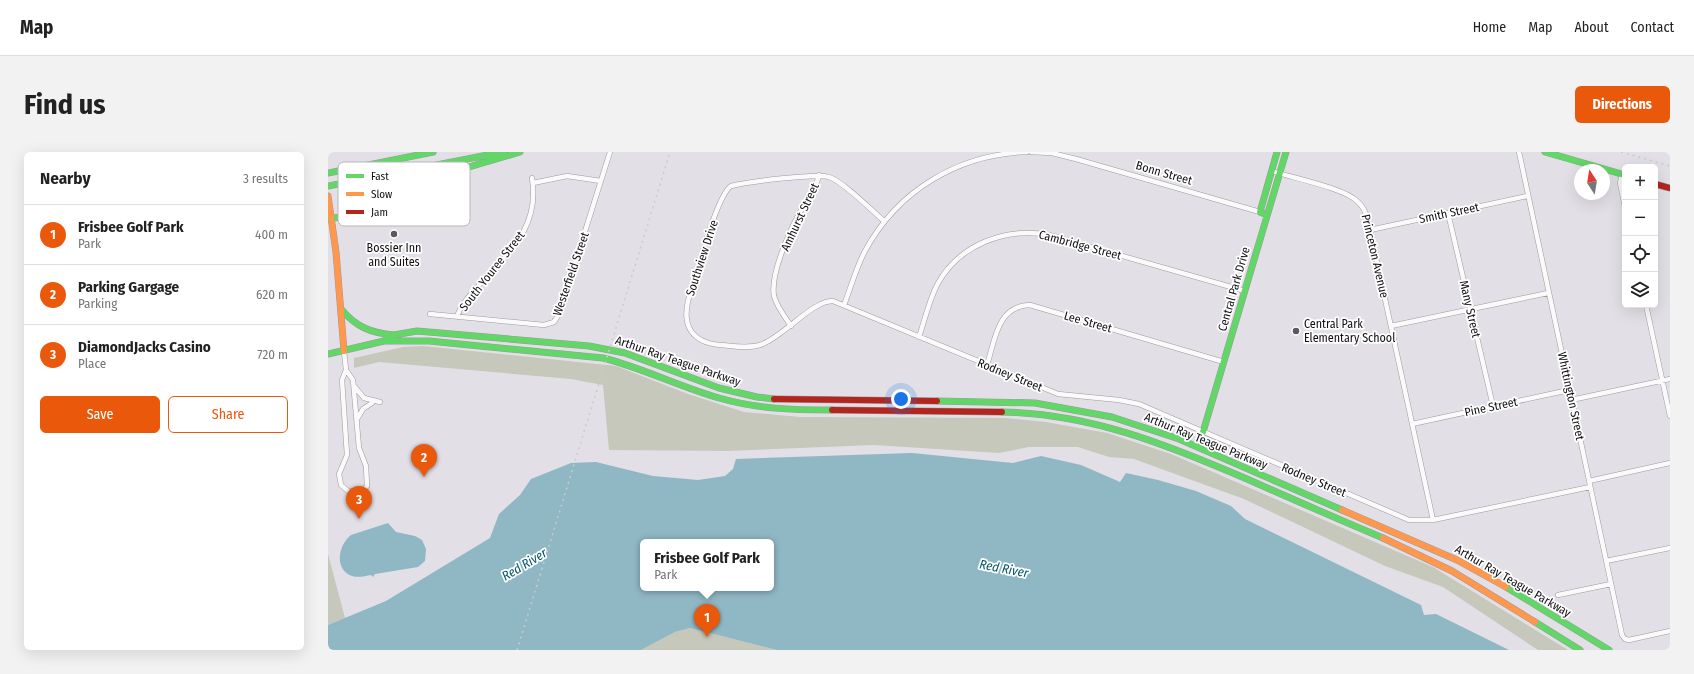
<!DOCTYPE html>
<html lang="en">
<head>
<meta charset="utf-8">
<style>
  :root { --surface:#fff; --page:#f2f2f2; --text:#222; --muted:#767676; --line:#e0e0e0; --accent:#ea580c }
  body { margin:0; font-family:"Fira Sans Condensed",sans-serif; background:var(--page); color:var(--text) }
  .controls { position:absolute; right:12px; top:12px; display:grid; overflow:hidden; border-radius:6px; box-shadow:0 4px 16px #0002 }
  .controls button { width:36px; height:36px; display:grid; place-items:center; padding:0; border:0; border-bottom:1px solid var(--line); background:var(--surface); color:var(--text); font:20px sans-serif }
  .compass { position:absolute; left:1246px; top:12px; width:36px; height:36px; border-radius:50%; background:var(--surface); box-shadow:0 4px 16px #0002; rotate:348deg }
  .you { position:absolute; left:573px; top:247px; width:14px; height:14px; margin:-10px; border:3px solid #fff; border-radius:50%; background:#1a73e8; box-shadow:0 0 0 6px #1a73e833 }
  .badge { display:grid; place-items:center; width:26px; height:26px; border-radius:50%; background:var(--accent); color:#fff; font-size:13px; font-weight:700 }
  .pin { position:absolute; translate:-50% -33px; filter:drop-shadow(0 1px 2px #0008) }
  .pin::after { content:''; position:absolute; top:21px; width:14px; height:12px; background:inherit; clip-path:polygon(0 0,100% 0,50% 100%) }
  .popup { position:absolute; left:312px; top:387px; width:134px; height:52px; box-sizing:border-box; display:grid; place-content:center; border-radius:6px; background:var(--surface); filter:drop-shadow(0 1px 3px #0005); font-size:13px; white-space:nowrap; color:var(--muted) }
  .popup b { font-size:15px; color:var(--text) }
  .popup::after { content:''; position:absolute; left:50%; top:100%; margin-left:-8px; border:8px solid transparent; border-top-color:var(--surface) }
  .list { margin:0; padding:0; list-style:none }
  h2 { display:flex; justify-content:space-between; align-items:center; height:52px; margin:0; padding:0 16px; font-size:17px }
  h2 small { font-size:13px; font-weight:400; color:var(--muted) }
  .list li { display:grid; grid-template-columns:26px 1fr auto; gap:12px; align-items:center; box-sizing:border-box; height:60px; padding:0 16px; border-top:1px solid var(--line) }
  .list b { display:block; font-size:15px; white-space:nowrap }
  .list p { margin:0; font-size:13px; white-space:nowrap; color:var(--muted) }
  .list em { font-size:13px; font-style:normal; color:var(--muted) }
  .actions { display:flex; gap:8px; padding:12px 16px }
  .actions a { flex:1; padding:9px 0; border:1px solid var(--accent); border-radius:6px; text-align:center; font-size:14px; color:var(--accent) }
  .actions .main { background:var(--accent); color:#fff }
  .icon { flex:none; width:22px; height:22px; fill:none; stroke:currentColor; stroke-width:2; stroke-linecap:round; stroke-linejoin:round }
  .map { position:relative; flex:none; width:1342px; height:498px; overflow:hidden; border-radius:6px }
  header { display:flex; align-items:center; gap:24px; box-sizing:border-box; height:56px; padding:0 20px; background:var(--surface); border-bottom:1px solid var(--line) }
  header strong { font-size:19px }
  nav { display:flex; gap:22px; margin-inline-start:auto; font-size:14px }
  .intro { display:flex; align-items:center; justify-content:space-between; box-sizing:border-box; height:96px; padding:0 24px }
  h1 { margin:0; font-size:28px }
  .button { padding:10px 18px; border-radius:6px; background:var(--accent); color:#fff; font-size:14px; font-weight:700 }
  main { display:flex; gap:24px; padding:0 24px }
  aside { flex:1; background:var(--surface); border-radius:6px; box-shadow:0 4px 16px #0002 }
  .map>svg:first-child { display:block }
</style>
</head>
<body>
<header>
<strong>Map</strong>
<nav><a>Home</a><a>Map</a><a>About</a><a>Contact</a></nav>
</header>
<div class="intro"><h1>Find us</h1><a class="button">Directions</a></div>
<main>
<aside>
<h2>Nearby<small>3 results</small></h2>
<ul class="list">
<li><span class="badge">1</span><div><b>Frisbee Golf Park</b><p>Park</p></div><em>400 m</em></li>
<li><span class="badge">2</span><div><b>Parking Gargage</b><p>Parking</p></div><em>620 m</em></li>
<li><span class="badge">3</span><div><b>DiamondJacks Casino</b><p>Place</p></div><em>720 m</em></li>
</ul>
<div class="actions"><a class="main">Save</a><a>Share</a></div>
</aside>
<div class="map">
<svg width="1342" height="498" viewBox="0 0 1342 498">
  <rect width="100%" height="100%" fill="#e2dfe6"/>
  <!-- green -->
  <path fill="#c6c8bc" d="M95 194 288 214 360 242 416 260 472 265 677 266 718 270 779 281 843 302 1105 415 1240 498H1210L1115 435 1057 414 916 347 806 307 781 305 750 295H701L671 301 546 293 400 299 281 298 275 233 243 227 51 210 26 216V206L75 195Z
    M0 402 17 466 0 473Z
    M362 476 449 498H313L347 480Z"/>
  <!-- water -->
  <path fill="#8fb7c4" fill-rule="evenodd" d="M584 301 685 311 713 304 753 313 792 330 798 321 830 328 868 339 903 354 917 367 1093 453 1096 463 1108 462 1181 498H449L362 476 347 480 313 498H0V473L58 449 162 386 171 362 192 343 203 327 243 311 268 310 325 324 370 328 397 324 405 317 408 307ZM315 390H443V436H315Z
    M60 371 68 380 87 384 94 388 98 397 97 409 90 415 47 422 45 425 43 423C37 424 30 426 24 424 5 417 11 392 23 383Z"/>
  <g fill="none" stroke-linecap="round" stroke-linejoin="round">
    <!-- street-tunnel -->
    <path stroke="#c3c0c6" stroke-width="4.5" stroke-dasharray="4.5 2" stroke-linecap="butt" d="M20 339 35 338"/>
    <defs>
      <path id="street" d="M703 0 724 1 748 7 932 60
        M1191 0 1294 483 1297 487 1301 488 1342 479
        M944 19C964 26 1017 36 1030 50 1038 57 1040 68 1042 78L1105 368
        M1294 22 1292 31 1297 55
        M205 31 239 24 273 29
        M1120 61 1165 254
        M556 69C543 58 516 30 501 25 489 21 417 30 403 34 388 44 367 128 360 149 358 160 357 169 363 179 370 189 380 192 392 193 405 194 419 197 432 193 454 186 485 148 505 149L730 242 791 248 811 252 1081 368H1105L1262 335
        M1042 78 1199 44
        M516 153C523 135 528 116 537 99 570 38 631 2 699 0
        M1318 153 1342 264
        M102 162 216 173 226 170 231 162 282 0
        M129 164C134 151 143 142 152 132 182 99 212 75 204 26
        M463 174C457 165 449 155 446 144 442 123 461 80 471 62 478 49 488 38 491 23
        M1063 174 1220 141
        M591 185C597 167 601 149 609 133 631 92 678 75 721 83L917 139
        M16 199 18 218 25 228 31 296 38 314 39 334 35 338
        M659 213C667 188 669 154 702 153L896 210
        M18 218 14 228 19 303 11 322 13 333 20 339
        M26 234 36 246 52 250
        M1243 248 1342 227
        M29 267 35 257 44 251
        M1084 272 1241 238
        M1261 329 1342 311
        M1278 409 1342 396
        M1230 443 1283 432"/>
      <path id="fast" d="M1217 0 1297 23
        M0 21 105 0
        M0 34 175 0
        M939 63 932 60 949 0
        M0 67 12 65 124 20 192 0
        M13 157C28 175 43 181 66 183
        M56 189H101L275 206C315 216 352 235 391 246 430 257 464 258 504 258
        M0 202 56 189 66 183 89 179 261 194 297 201 391 236 429 245 446 247
        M609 249 707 251 784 265 851 287 1014 358
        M674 260C761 261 840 293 919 327 964 347 1010 367 1055 386
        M875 280 958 0
        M1178 435 1281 498
        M1207 470 1252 498"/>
      <path id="slow" d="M0 44 8 100 16 199
        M1014 358 1129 408 1178 435
        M1055 386 1124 419 1207 470"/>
      <path id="jam" d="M1327 32 1342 36
        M446 247 609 249
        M504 258 674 260"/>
    </defs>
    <!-- street casing -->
    <use href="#street" stroke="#9c9a9f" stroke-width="5.5"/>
    <!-- fast casing -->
    <use href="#fast" stroke="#9c9a9f" stroke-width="7"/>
    <!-- slow casing -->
    <use href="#slow" stroke="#9c9a9f" stroke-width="7"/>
    <!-- jam casing -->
    <use href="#jam" stroke="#9c9a9f" stroke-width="7"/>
    <!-- street -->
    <use href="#street" stroke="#fbfafb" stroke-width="4.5"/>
    <!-- fast -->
    <use href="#fast" stroke="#63d668" stroke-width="6"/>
    <!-- slow -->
    <use href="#slow" stroke="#ff974d" stroke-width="6"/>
    <!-- jam -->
    <use href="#jam" stroke="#b3261e" stroke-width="6"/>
    <!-- rail -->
    <path stroke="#cbcbcc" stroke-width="1.5" stroke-dasharray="2 4" stroke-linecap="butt" d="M1293 0 1342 14
      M189 498 342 0"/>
  </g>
  <!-- markers -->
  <g fill="#5b585e" stroke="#fff" stroke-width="1.5">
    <circle cx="66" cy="82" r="4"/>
    <circle cx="968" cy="179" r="4"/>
  </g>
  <g text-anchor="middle" stroke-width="3.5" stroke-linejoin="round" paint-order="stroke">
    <!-- street labels -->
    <g font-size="12" fill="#121014" stroke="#fff">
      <text transform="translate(836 21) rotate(16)" y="4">Bonn Street</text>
      <text transform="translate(1121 61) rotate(-12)" y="4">Smith Street</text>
      <text transform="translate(472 65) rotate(-65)" y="4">Amhurst Street</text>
      <text transform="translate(752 93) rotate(15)" y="4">Cambridge Street</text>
      <text transform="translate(1047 104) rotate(77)" y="4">Princeton Avenue</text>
      <text transform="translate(374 106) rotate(-72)" y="4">Southview Drive</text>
      <text transform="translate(164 119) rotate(-52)" y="4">South Youree Street</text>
      <text transform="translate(243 122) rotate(-71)" y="4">Westerfield Street</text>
      <text transform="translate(906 137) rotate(-74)" y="4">Central Park Drive</text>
      <text transform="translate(1142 157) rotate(77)" y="4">Many Street</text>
      <text transform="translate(760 170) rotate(16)" y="4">Lee Street</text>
      <text transform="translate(350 209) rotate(19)" y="4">Arthur Ray Teague Parkway</text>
      <text transform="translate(682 223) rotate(22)" y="4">Rodney Street</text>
      <text transform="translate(1243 244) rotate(78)" y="4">Whittington Street</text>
      <text transform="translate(1163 255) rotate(-12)" y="4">Pine Street</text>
      <text transform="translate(878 289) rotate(22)" y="4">Arthur Ray Teague Parkway</text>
      <text transform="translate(986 328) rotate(23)" y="4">Rodney Street</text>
      <text transform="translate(1185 429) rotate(30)" y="4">Arthur Ray Teague Parkway</text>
    </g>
    <!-- poi labels -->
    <g font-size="12" fill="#121014" stroke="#fff">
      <text x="66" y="100">Bossier Inn<tspan x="66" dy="14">and Suites</tspan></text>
      <text x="976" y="176" text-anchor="start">Central Park<tspan x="976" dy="14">Elementary School</tspan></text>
    </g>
    <!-- water labels -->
    <g font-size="13" font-style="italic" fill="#005769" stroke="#fff">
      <text transform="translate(196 412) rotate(-31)" y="5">Red River</text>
      <text transform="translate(676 416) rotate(11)" y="5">Red River</text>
    </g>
  </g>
  <!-- legend -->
  <rect x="10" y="10" width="132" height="64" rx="6" fill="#fff" stroke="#b8b7b8" stroke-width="1"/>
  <rect x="18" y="22" width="18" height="4" fill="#63d668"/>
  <rect x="18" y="40" width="18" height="4" fill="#ff974d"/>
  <rect x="18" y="58" width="18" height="4" fill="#b3261e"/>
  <g font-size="11" fill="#121014">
    <text x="43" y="28">Fast</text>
    <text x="43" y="46">Slow</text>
    <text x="43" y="64">Jam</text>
  </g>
</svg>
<div class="controls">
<button>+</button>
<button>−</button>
<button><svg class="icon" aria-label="locate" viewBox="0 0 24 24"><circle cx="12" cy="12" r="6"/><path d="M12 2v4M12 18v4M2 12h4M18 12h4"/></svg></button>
<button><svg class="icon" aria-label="layers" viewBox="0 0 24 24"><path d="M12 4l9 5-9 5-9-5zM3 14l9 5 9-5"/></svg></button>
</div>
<svg class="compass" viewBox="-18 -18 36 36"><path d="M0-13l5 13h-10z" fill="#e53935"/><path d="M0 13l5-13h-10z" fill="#767676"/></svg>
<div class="you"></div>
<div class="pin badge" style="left:379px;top:485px">1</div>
<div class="popup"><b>Frisbee Golf Park</b>Park</div>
<div class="pin badge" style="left:96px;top:325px">2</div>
<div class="pin badge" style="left:31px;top:367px">3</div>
</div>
</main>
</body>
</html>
